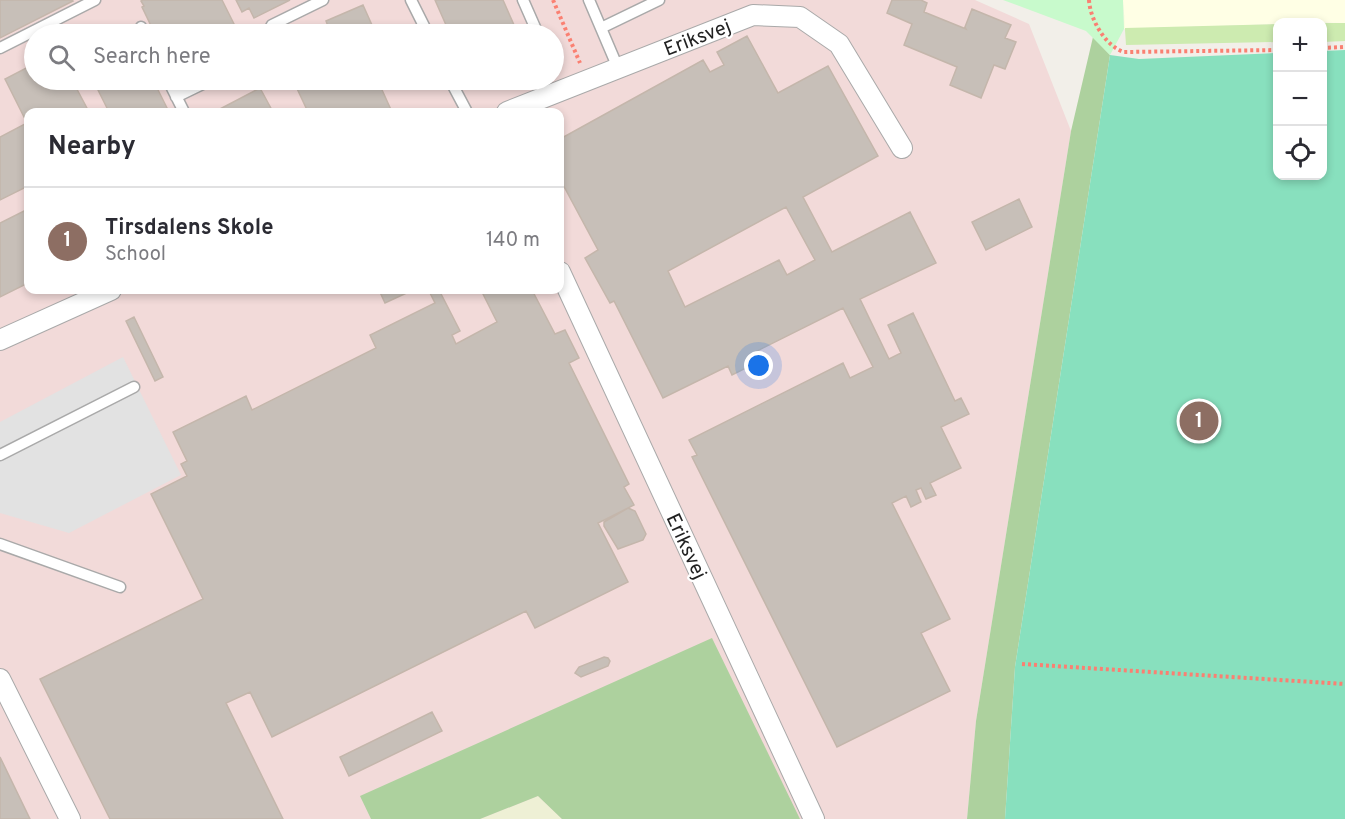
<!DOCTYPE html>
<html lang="en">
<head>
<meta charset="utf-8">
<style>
  :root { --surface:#fff; --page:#f7f7f7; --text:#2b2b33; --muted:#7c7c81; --line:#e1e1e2; --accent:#d40000 }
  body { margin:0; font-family:Overpass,sans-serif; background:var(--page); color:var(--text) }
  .controls { position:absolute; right:18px; top:18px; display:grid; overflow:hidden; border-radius:12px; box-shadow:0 3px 9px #0003 }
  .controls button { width:54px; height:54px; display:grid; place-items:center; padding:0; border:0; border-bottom:2px solid var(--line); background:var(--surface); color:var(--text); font:30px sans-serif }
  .you { position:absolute; left:759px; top:366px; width:21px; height:21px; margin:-15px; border:4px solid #fff; border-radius:50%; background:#1a73e8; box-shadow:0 0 0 9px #1a73e833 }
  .badge { display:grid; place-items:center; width:39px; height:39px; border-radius:50%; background:var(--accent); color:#fff; font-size:20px; font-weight:700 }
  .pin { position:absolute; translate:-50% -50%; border:3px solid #fff; box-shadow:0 2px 6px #0006 }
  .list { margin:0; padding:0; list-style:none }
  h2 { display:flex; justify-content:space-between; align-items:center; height:78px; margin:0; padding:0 24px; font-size:26px }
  h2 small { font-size:20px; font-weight:400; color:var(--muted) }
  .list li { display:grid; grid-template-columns:39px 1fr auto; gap:18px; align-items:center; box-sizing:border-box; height:108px; padding:0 24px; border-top:2px solid var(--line) }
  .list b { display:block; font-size:22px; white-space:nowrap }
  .list p { margin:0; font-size:20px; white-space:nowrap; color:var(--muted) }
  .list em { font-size:20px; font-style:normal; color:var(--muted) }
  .icon { flex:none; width:33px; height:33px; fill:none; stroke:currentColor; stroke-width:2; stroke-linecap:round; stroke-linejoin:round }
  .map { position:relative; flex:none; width:1345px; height:819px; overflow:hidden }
  .search { position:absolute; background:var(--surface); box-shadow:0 3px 9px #0003; left:24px; top:24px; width:540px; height:66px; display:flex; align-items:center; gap:15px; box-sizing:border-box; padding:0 21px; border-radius:33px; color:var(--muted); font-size:22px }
  .panel { position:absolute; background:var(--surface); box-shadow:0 3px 9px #0003; left:24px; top:108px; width:540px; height:186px; border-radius:12px }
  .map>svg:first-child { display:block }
</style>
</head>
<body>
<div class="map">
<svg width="1345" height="819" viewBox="0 0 1345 819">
  <rect width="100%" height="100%" fill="#f2efe9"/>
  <!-- commercial -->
  <path fill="#f2dad9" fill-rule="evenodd" d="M0 0H975L1029 24 1071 131 976 721 967 819H0ZM34 34H554V80H34ZM28 112H560V290H28Z"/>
  <!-- education -->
  <path fill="#ffffe5" d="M1123 0H1345V23L1278 22 1277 24 1124 29Z"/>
  <!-- farmland -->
  <path fill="#eef0d5" d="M538 796 562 819H480Z"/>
  <!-- grass -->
  <path fill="#cdebb0" d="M1123 0 1125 28 1277 24V42L1126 45Z
    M1323 23H1345V41L1323 42Z"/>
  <!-- forest -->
  <path fill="#add19e" d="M1093 37 1110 55 1015 667 1005 819H967L976 721 1071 131Z
    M712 638 800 819H562L538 796 480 819H371L360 796Z"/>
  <!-- park -->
  <path fill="#c8facc" d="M1003 0H1123L1124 29 1110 55 1086 31Z"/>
  <!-- pitch -->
  <path fill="#88e0be" d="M1345 50V819H1005L1015 667 1110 55 1139 59 1277 53 1278 176H1322L1323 51Z"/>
  <!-- parking -->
  <path fill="#e2e2e2" d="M123 357 181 475 69 533 0 513V422Z"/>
  <!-- building -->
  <path fill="#c7bfb8" stroke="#c4b6ab" stroke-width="1.5" fill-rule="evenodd" d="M0 0H72L73 1 0 38Z
    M143 0H222L239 34H155L142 7 144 6 141 1Z
    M236 0H290L254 18 249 8 242 12Z
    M435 0H503L518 34H450Z
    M892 0H921L927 3 924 12 966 29 965 27 972 9 1011 25 1005 38 1016 42 1005 69 994 65 981 98 950 85 957 67 904 45 912 24 887 13Z
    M363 5 376 34H331L326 21Z
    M747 36 778 93 828 66 878 156 803 197 832 252 910 212 936 263 860 299 889 359 901 353 888 325 913 313 955 401 961 398 969 414 941 427 961 468 930 483 936 495 926 499 921 488 916 490 921 502 911 507 906 496 892 503 950 619 921 633 950 691 837 747 692 457 697 455 689 440 843 363 850 378 873 367 843 308 751 354 756 363 732 375 728 366 663 398 614 301 610 303 585 258 598 250 560 179V139L703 60 710 72 724 65 717 52ZM786 207 815 260 787 275 779 260 685 307 668 271Z
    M34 64V80H72L89 112H28V186L0 200V137L27 123 5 79Z
    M93 80H153L169 112H109Z
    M293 80H382L378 81 392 112H308Z
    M470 80H495L474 89Z
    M260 88 273 112H220L218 110Z
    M1019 199 1032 227 986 250 972 222Z
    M28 209V283L0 297V223Z
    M379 290H413L385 303Z
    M433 290H439L460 331 452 335 456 344 497 322 481 290H532L555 334 565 330 579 358 569 363 629 484 624 487 634 505 598 523 628 582 535 628 526 611 272 737 250 692 226 703 283 819H110L40 679 203 599 151 494 187 476 181 464 187 461 173 432 246 396 252 410 376 348 370 335 435 303 429 291Z
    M134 317 163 377 155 381 126 321Z
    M628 508 635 511 646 534 643 540 618 549 604 526V522Z
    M604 657 608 658 610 661 608 666 581 677 575 673 579 667Z
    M432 712 442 731 349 776 340 757Z
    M0 757 30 819H0Z"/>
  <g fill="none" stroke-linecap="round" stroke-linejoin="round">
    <defs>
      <path id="service" d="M411 0 428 34
        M523 0 538 34
        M589 0 618 68
        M141 27 145 34
        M601 28 659 0
        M267 34 272 25 323 0
        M0 48 95 0
        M168 80 184 112
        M450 80 467 112
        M176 97 211 80
        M0 455 134 387
        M0 544 120 587"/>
      <path id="minor" d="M507 112 753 15 800 17 839 44 902 148
        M560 272 814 819
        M0 340 111 290
        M0 679 70 819"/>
    </defs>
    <!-- service casing -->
    <use href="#service" stroke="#a9a9a9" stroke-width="13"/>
    <!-- minor casing -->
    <use href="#minor" stroke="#a9a9a9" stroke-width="22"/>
    <!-- path -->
    <path stroke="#fa8072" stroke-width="4" stroke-dasharray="3 3" stroke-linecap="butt" d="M553 0 580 63
      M1089 0C1090 19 1105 46 1124 52L1278 50
      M1322 48 1345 47
      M1022 664 1345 684"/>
    <!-- service -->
    <use href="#service" stroke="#fff" stroke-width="10"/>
    <!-- minor -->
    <use href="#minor" stroke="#fff" stroke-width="20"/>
  </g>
  <g text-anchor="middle" stroke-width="4.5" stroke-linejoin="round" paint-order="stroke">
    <!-- street labels -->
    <g font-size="20" fill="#222" stroke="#fff">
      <text transform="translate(697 37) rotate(-21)" y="7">Eriksvej</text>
      <text transform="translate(687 546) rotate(65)" y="7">Eriksvej</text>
    </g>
  </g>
</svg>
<div class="controls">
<button>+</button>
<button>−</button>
<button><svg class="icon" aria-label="locate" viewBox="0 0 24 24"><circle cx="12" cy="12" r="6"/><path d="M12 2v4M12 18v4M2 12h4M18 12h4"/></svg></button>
</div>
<div class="you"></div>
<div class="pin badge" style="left:1199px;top:421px;background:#8d6e63">1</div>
<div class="search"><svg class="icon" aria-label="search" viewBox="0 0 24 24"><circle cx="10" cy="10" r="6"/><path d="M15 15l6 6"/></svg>Search here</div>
<section class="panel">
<h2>Nearby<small></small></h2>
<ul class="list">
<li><span class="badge" style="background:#8d6e63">1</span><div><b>Tirsdalens Skole</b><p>School</p></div><em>140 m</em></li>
</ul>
</section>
</div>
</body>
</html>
